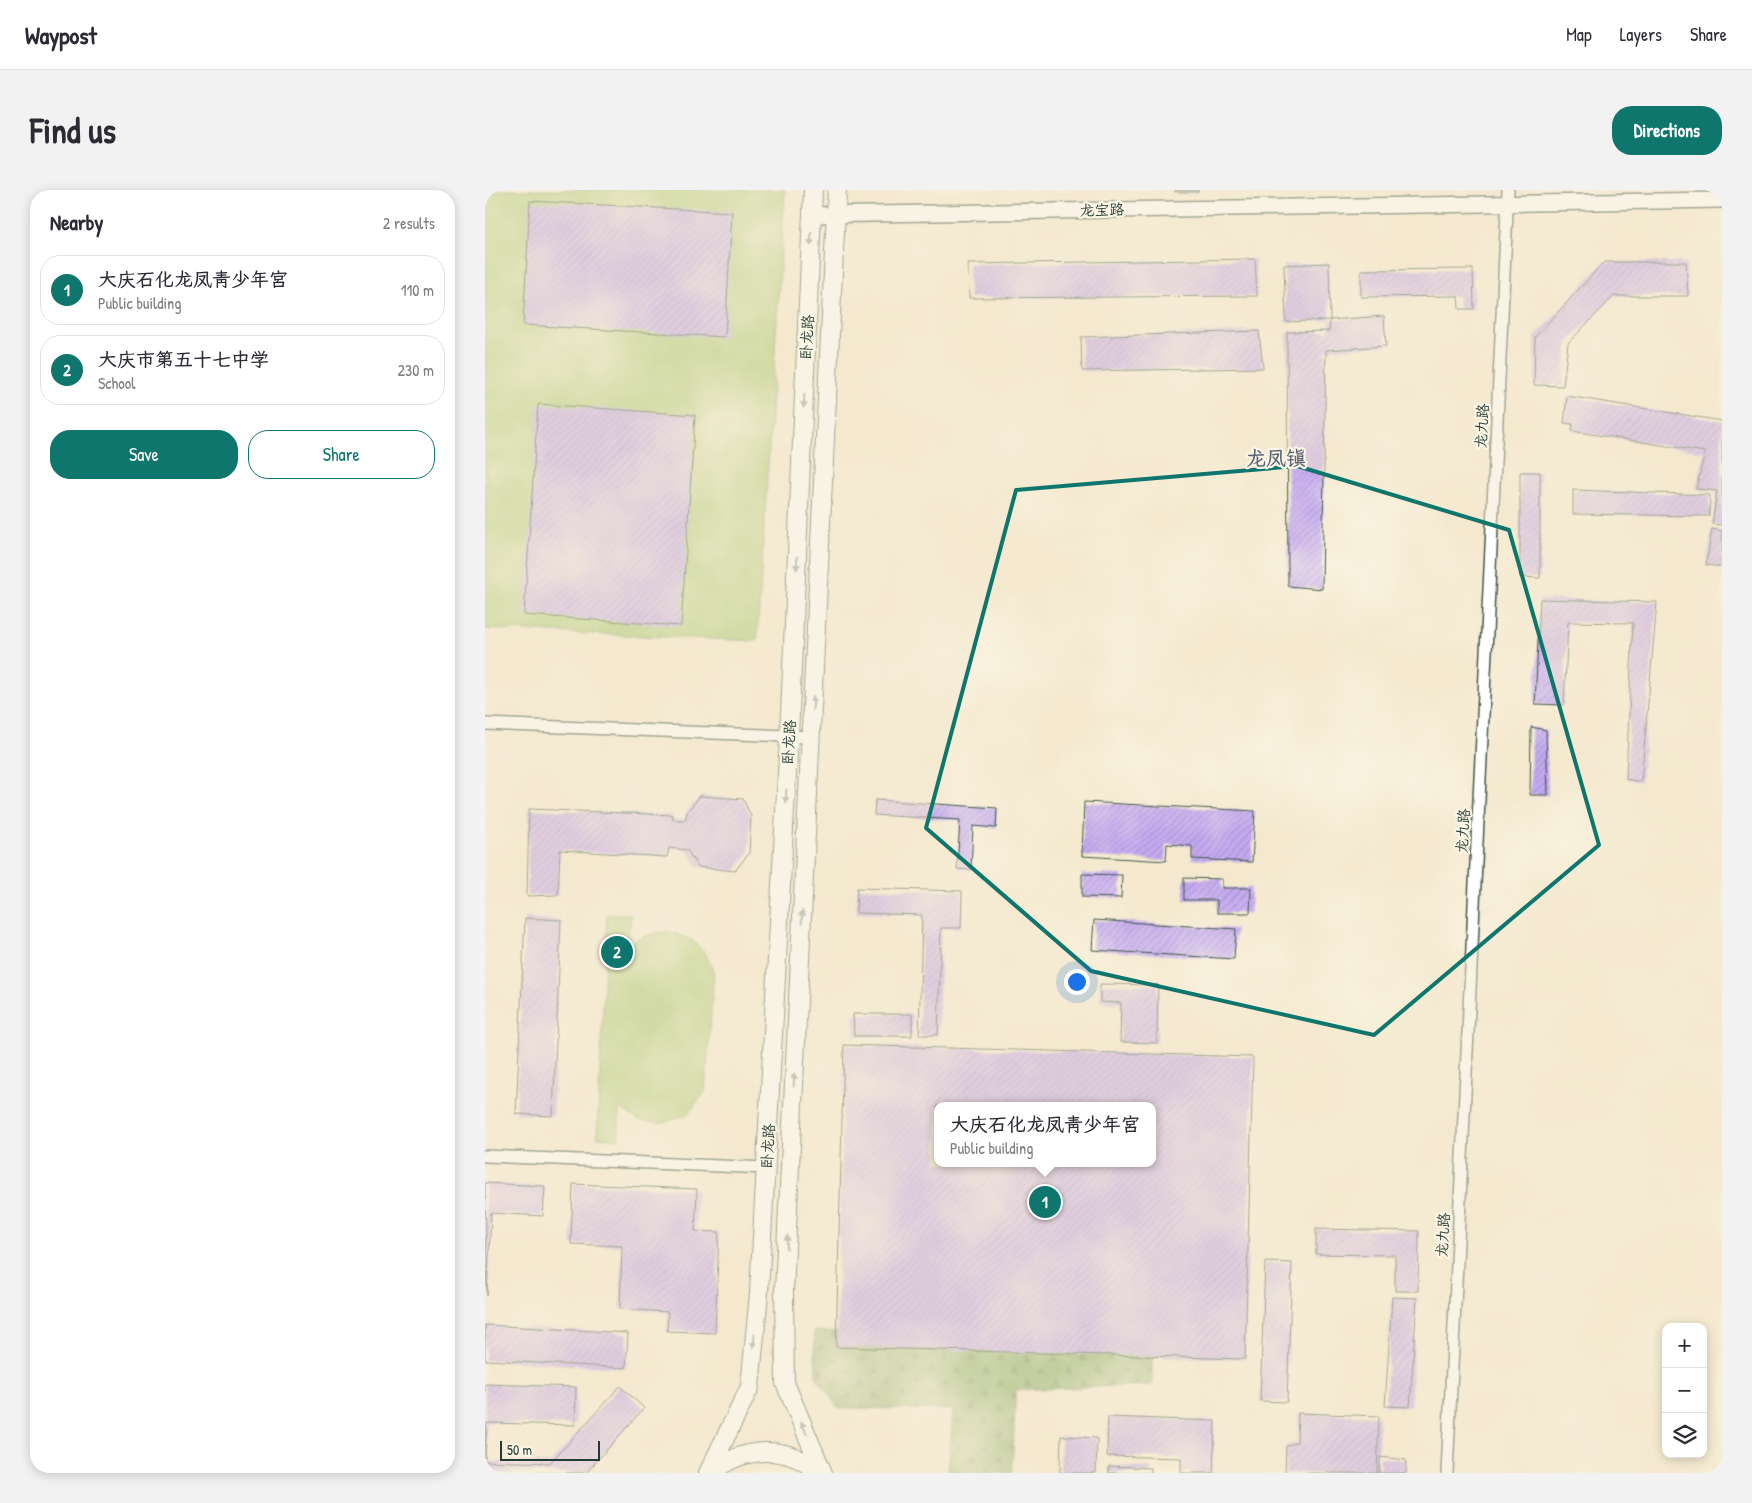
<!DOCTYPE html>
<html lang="en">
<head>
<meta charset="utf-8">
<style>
  :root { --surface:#fff; --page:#f2f2f3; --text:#2b2b33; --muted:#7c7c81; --line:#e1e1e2; --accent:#0f766e }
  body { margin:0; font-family:"Patrick Hand","LXGW WenKai TC",sans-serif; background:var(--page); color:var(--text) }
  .controls { position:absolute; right:15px; bottom:15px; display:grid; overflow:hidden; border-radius:10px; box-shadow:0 2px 12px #0003 }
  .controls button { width:45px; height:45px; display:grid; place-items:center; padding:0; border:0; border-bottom:1px solid var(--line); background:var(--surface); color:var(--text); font:25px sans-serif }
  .scale { position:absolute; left:15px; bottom:12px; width:100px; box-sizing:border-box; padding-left:5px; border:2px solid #1f3d34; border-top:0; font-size:14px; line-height:18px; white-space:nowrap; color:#1f3d34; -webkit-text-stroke:4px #fcf5e5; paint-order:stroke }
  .you { position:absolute; left:591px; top:791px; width:18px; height:18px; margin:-12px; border:4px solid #fff; border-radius:50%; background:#1a73e8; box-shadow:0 0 0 8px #1a73e833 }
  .badge { display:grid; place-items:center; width:32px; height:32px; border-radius:50%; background:var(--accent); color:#fff; font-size:16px; font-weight:700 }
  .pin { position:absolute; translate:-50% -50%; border:2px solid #fff; box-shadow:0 1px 5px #0006 }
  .popup { position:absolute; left:449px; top:912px; width:222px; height:65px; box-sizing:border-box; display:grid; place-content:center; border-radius:10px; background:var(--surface); filter:drop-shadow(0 1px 4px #0005); font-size:16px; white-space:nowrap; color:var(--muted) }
  .popup b { font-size:19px; color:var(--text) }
  .popup::after { content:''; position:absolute; left:50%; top:100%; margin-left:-10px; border:10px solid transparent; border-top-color:var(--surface) }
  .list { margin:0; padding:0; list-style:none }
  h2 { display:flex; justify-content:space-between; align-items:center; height:65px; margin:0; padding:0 20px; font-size:21px }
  h2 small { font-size:16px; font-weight:400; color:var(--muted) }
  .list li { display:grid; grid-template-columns:32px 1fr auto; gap:15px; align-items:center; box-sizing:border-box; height:70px; margin:0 10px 10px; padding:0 10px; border:1px solid var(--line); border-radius:20px }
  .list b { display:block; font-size:19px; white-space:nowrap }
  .list p { margin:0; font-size:16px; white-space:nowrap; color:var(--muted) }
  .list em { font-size:16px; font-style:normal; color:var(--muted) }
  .actions { display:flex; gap:10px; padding:15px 20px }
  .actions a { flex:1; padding:11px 0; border:1px solid var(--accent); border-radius:20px; text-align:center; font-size:18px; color:var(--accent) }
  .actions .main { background:var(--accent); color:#fff }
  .icon { flex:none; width:28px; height:28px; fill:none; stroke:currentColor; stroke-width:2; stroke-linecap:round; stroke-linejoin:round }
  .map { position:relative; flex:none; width:1237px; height:1283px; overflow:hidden; border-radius:20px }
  header { display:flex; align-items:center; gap:30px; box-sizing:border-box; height:70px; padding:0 25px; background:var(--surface); border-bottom:1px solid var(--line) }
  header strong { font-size:24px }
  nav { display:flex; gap:28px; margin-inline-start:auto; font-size:18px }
  .intro { display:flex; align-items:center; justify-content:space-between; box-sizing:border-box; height:120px; padding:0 30px }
  h1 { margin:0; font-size:35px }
  .button { padding:12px 22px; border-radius:20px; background:var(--accent); color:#fff; font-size:18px; font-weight:700 }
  main { display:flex; gap:30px; padding:0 30px }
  aside { flex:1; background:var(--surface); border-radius:20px; box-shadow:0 2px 12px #0003 }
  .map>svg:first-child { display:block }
</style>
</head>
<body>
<header>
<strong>Waypost</strong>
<nav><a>Map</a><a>Layers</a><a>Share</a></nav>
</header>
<div class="intro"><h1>Find us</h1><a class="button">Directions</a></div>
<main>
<aside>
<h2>Nearby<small>2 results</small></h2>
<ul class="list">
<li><span class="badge">1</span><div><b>大庆石化龙凤青少年宫</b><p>Public building</p></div><em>110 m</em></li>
<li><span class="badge">2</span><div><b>大庆市第五十七中学</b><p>School</p></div><em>230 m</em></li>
</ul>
<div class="actions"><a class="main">Save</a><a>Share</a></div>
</aside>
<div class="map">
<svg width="1237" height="1283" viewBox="0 0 1237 1283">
  <defs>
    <pattern id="forest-firs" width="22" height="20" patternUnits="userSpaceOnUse" patternTransform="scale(1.25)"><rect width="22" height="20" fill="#86ae64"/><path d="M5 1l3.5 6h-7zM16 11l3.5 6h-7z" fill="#6d8f53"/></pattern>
    <pattern id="building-hatch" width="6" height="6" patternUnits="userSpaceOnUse" patternTransform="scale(1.25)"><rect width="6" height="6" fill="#c6abf3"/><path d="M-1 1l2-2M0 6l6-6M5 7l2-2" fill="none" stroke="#a08cc6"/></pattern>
  </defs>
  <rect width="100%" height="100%" fill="#fcf5e5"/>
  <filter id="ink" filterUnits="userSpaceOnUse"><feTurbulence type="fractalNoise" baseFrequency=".02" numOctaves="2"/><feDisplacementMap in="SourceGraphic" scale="10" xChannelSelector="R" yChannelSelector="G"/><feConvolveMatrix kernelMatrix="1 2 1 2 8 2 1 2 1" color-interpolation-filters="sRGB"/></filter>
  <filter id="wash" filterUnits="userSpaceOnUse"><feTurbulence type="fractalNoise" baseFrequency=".0096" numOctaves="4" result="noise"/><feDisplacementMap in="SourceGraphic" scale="20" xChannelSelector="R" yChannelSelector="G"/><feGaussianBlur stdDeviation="1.12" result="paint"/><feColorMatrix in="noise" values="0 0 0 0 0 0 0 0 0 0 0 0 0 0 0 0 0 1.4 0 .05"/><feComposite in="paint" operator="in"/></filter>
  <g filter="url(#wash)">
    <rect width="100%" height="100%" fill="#f4e9cf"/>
    <!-- forest -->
    <path fill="url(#forest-firs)" stroke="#52764c" d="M329 1141 667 1149V1195L531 1200 527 1283H463L468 1220 353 1218 331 1186Z"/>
    <!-- green -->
    <path fill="#a8ca72" stroke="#648453" d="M0 0H300L272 451 0 439Z
      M122 724H146L143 754 161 745 183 741 207 750 221 764 229 784 220 902 202 925 175 933 153 930 134 917V949L112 947Z"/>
    <g id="blocks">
      <!-- building -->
      <path fill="url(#building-hatch)" fill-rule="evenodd" d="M690 0H713V2H690Z
        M45 11 247 22 240 147 38 135Z
        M770 69 772 106 484 108 483 74Z
        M1119 72H1201L1203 106H1129L1083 153 1078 196 1049 195 1050 147Z
        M844 73 845 130 801 132 799 75Z
        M988 79 989 119H974L973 106 876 107V80Z
        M899 126 901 156 841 160 837 399 803 396 802 142 844 141 845 130Z
        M774 141 778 178 597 181 596 147Z
        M1082 206 1237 231V335L1227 334 1232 301 1211 299 1220 262 1087 241 1088 234 1079 233Z
        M53 214 210 225 196 436 39 425Z
        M1035 282H1055V388L1035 387Z
        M1088 300 1225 305 1224 326 1088 324Z
        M1227 339 1237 341V377L1221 375Z
        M1055 409 1172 412 1156 592 1141 589 1148 433 1083 432 1079 515 1050 514Z
        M1046 537 1061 540 1063 605H1045Z
        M215 606 258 609 266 626 264 663 250 681 213 677 202 660 184 658 182 667 75 660 73 705 42 706 44 619 188 625V630H200L202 622Z
        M390 610 512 618 511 638 488 636 486 680 472 679 475 630 389 625Z
        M599 612 770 621 767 672 707 669V656L682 654 681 671 597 666Z
        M597 684 637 685 636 708 597 707Z
        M699 688 737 689V698H766L765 723H732V710H699Z
        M372 698 477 701 476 738H456L453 845H434L437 725 371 723Z
        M40 728 76 730 68 926 31 924Z
        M609 730 751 739 749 769 607 760Z
        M615 794 673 795 672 853 635 852 636 813 615 812Z
        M368 824H427V846H369Z
        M359 855 768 867 760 1169 351 1157ZM452 916H668V973H452Z
        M0 993 60 996 58 1026 6 1023 2 1106Z
        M88 994 212 999 210 1041 234 1042 230 1143 182 1141 183 1122 135 1119 137 1056 86 1054Z
        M831 1039 934 1041 933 1101H910V1065L831 1064Z
        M780 1072 807 1073 802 1212 775 1211Z
        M907 1107 932 1108 925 1217 900 1216Z
        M0 1135 143 1143 141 1178 0 1170Z
        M0 1194 91 1197 90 1235 2 1233 0 1268Z
        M135 1196 159 1218 101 1283H0V1271L65 1273Z
        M813 1223 894 1226 892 1283H800L801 1256 812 1252Z
        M623 1227 730 1231 728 1283H696V1268L622 1266Z
        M576 1246 612 1248 611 1283H575Z
        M895 1267 921 1270V1283H894Z
        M624 1276 666 1278V1283H624Z"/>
    </g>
  </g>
  <g filter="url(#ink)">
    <use href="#blocks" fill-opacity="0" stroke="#3f574b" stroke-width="1"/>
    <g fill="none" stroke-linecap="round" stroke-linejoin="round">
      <defs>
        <path id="street" d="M0 534 326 547
          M0 966 282 978
          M962 1283 1023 0"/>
        <path id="secondary" d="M327 25 1237 10"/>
        <path id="primary" d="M223 1283 265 1197 274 1103 304 546 328 0
          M226 1283C257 1257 303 1253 333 1283
          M338 1283 300 1193 299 1101 352 0"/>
      </defs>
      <!-- street casing -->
      <use href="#street" stroke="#3f574b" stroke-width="14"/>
      <!-- secondary casing -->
      <use href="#secondary" stroke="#3f574b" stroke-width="18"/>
      <!-- primary casing -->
      <use href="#primary" stroke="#3f574b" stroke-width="20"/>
      <!-- street -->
      <use href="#street" stroke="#fff" stroke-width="11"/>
      <!-- secondary -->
      <use href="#secondary" stroke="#fff" stroke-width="15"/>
      <!-- primary -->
      <use href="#primary" stroke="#fff" stroke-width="18"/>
    </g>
    <!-- one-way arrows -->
    <defs><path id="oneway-solid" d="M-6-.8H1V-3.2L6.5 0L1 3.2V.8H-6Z" transform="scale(1.25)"/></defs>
    <g fill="#8f9e9a">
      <use href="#oneway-solid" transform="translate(326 49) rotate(93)"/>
      <use href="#oneway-solid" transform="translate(319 211) rotate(93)"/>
      <use href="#oneway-solid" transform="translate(312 373) rotate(93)"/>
      <use href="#oneway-solid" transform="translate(328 513) rotate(-87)"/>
      <use href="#oneway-solid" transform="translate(301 606) rotate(93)"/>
      <use href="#oneway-solid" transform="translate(317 727) rotate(-87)"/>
      <use href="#oneway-solid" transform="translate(309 890) rotate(-87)"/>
      <use href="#oneway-solid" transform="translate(302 1052) rotate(-87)"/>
      <use href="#oneway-solid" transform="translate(269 1151) rotate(95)"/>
      <use href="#oneway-solid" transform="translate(319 1238) rotate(-113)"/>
    </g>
  </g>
  <!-- marked area -->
  <path d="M0 0H1237V1283H0ZM812 276 1024 340 1114 655 889 845 606 781 441 638 531 300Z" fill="#f4e9cf" fill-opacity=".55" fill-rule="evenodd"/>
  <path fill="none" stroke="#0f766e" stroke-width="4" stroke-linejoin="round" d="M812 276 1024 340 1114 655 889 845 606 781 441 638 531 300Z"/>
  <g text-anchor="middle" stroke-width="4.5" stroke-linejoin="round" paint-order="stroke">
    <!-- street labels -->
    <g font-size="15" fill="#1f3d34" stroke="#fcf5e5">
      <text transform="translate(617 20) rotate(-1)" y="5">龙宝路</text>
      <text transform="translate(322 147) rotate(-87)" y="5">卧龙路</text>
      <text transform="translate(997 236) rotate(-87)" y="5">龙九路</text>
      <text transform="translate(304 552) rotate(-87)" y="5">卧龙路</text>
      <text transform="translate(978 641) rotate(-87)" y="5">龙九路</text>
      <text transform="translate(283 956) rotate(-87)" y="5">卧龙路</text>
      <text transform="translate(958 1045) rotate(-87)" y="5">龙九路</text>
    </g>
    <!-- district labels -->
    <g font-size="20" font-weight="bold" fill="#596477" stroke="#fcf5e5">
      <text x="791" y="275">龙凤镇</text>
    </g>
  </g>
</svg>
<div class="controls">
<button>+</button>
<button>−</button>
<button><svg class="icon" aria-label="layers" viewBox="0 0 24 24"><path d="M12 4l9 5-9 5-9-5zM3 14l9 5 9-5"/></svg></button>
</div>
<div class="scale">50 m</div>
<div class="you"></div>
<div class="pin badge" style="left:560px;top:1012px">1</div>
<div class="popup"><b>大庆石化龙凤青少年宫</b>Public building</div>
<div class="pin badge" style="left:132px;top:762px">2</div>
</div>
</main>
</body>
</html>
